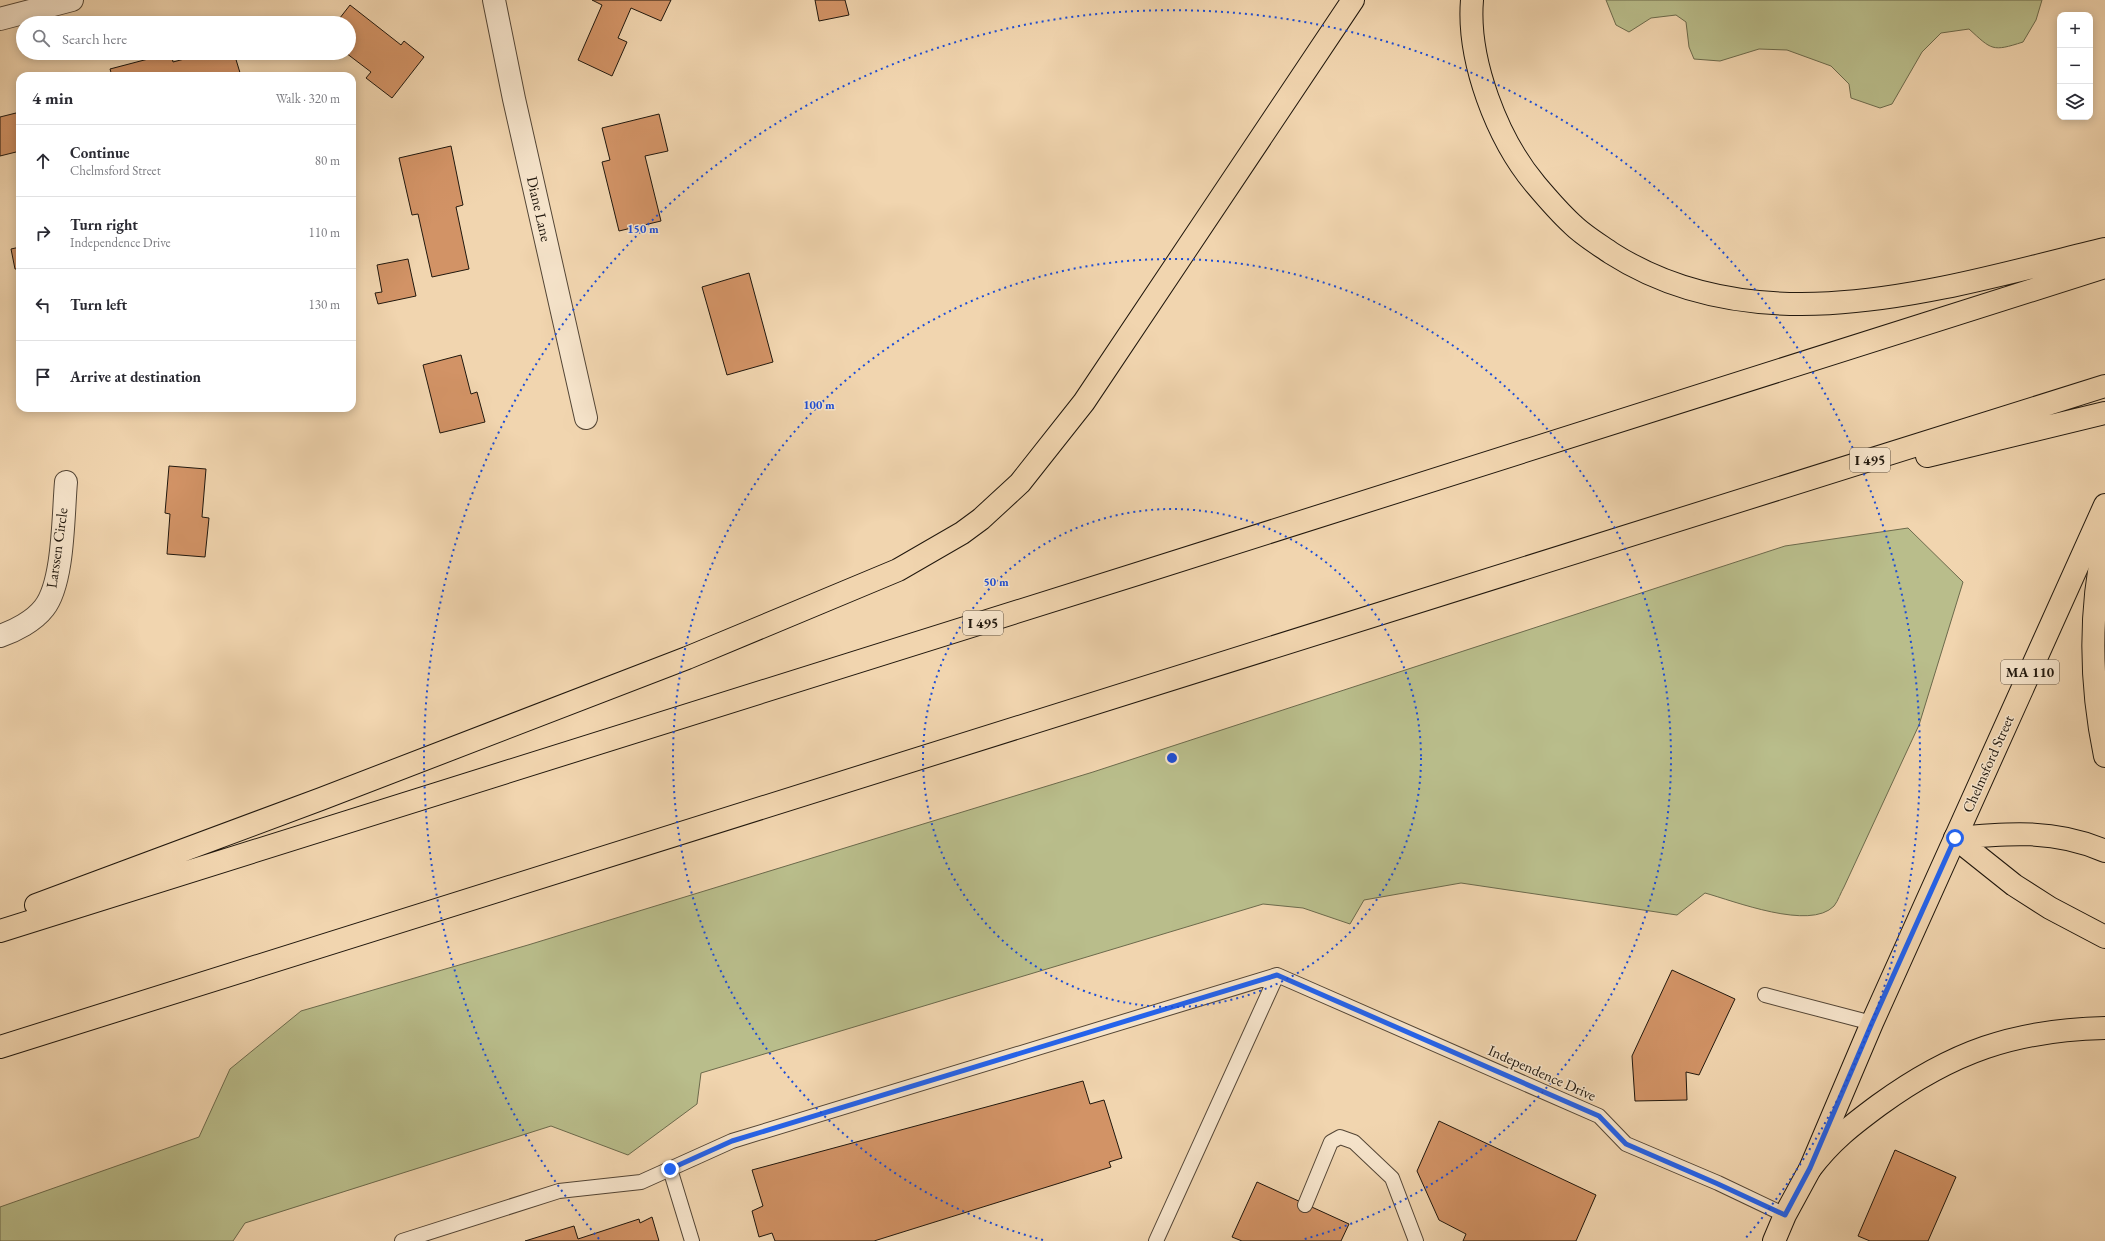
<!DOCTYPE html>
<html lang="en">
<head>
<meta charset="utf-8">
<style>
  :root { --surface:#fff; --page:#f2f2f3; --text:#2b2b33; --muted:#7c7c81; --line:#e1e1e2 }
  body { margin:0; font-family:"EB Garamond",serif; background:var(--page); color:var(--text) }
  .controls { position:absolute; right:12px; top:12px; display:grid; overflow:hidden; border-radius:8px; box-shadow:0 2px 10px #0003 }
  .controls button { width:36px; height:36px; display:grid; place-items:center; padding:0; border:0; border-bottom:1px solid var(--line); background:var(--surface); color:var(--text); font:20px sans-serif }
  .stop { position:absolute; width:12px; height:12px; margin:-9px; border:3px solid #2563eb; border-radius:50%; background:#fff }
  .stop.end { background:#2563eb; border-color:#fff; box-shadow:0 1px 4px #0008 }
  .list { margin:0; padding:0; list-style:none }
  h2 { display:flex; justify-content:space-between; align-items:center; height:52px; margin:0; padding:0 16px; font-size:17px }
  h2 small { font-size:13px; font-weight:400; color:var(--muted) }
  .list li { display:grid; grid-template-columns:26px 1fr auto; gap:12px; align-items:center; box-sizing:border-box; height:72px; padding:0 16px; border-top:1px solid var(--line) }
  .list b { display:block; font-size:15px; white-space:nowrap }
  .list p { margin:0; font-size:13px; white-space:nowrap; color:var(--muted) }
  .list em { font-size:13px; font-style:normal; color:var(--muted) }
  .icon { flex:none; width:22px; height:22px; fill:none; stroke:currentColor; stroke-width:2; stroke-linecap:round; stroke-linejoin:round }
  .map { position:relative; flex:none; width:2105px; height:1241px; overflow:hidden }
  .search { position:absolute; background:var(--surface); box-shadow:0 2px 10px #0003; left:16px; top:16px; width:340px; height:44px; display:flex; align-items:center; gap:10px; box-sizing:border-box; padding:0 14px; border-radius:22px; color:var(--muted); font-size:15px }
  .panel { position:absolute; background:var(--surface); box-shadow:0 2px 10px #0003; left:16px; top:72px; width:340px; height:340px; border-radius:12px }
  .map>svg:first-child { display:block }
</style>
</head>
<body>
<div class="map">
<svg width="2105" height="1241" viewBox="0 0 2105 1241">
  <rect width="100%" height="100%" fill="#f1d5af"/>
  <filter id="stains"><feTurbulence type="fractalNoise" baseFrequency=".005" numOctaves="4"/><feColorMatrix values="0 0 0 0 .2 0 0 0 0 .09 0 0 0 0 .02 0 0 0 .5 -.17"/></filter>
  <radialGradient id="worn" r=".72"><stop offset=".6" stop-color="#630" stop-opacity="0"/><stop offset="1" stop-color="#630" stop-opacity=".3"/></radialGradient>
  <!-- green -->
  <path fill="#b9bd8b" stroke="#6c6a4c" d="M1606 0H2042L2036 20 2023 42C1992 52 1992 50 1969 29L1941 33 1922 52 1892 104 1880 108 1851 98 1849 84 1831 66 1787 50 1759 49 1720 61 1694 59 1689 47 1686 22 1676 15 1651 18 1629 32 1616 25Z
    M1908 528 1963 582 1919 725 1844 887C1841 892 1838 901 1834 906 1810 931 1734 901 1705 893L1677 915 1461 883 1364 900 1350 924 1303 908 1263 904 701 1073 697 1104 628 1155 551 1126 245 1223 233 1241H0V1207L199 1137 230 1069 301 1011 528 945 1093 772 1785 546Z"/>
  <!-- building -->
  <path fill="#d29366" stroke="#20170d" d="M592 0H671L661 21 631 8 618 38 627 42 612 76 578 60 602 5Z
    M815 0H845L849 15 819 21Z
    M350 5 401 45 404 41 424 57 392 98 366 78 371 72 346 53H349V23H336Z
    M171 53 173 62 207 53H234L241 76H112L110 69Z
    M20 112V151L0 156V117Z
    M659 114 668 151 645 156 661 221 619 231 602 162 610 160 602 128Z
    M451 146 463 205 456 207 469 269 432 277 418 214 412 215 399 158Z
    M20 247V269H15L11 249Z
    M408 259 416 296 378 304 375 293 382 292 377 265Z
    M749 273 773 362 727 375 702 287Z
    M461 355 471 394 477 392 485 422 440 433 423 365Z
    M169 466 206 469 202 517 209 518 205 557 167 554 170 514 165 513Z
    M1672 970 1735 999 1699 1075 1686 1072 1687 1100 1635 1101 1632 1056Z
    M1083 1081 1090 1104 1104 1100 1122 1158 1109 1162 1111 1167 874 1241H775L772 1233 759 1237 752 1211 763 1206 752 1170Z
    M1439 1121 1596 1195 1576 1241H1463L1466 1234 1439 1220 1417 1171Z
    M1895 1150 1956 1177 1928 1241H1870L1858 1236Z
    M1257 1182 1349 1224 1341 1241H1242L1232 1237Z
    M652 1217 659 1241H525L574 1226 578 1239 639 1219 640 1223Z"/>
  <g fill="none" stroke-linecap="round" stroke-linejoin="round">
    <defs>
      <path id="lane" d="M1277 975 1599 1116 1626 1144 1718 1183 1785 1215
        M1765 995 1872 1023
        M670 1169 692 1241
        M1305 1205 1331 1142 1340 1137 1354 1142 1392 1178 1416 1241
        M402 1241 559 1191 641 1182 732 1141 1277 975
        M1156 1241 1277 975"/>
      <path id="street" d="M494 0 514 99 586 418
        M0 19 72 0
        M0 636C15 631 34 621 44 608 64 583 63 515 66 482"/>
      <path id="primary" d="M1774 1241 1785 1215 1810 1169 1872 1023 2105 505"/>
      <path id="highway" d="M1472 0C1467 60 1497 139 1536 185 1547 198 1559 212 1572 224 1583 235 1598 244 1611 253 1761 349 1947 287 2105 249
        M1927 456 2105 413
        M2105 539C2089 611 2090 684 2105 756
        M1955 838 2014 885 2050 908 2105 937
        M1955 838C2007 833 2056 829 2105 851
        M36 905 321 799 687 658 898 570 962 533 981 519 1020 483 1084 402 1353 0
        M0 931 1137 574 2105 267
        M0 1047 2105 386
        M1810 1169C1831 1141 1852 1125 1879 1105 1952 1052 2014 1030 2105 1028"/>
    </defs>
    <!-- lane casing -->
    <use href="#lane" stroke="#544636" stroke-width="16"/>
    <!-- street casing -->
    <use href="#street" stroke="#544636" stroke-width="24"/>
    <!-- primary casing -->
    <use href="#primary" stroke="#20170d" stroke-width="24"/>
    <!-- highway casing -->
    <use href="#highway" stroke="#20170d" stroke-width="24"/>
    <!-- lane -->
    <use href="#lane" stroke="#f6e4cb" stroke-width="14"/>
    <!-- street -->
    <use href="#street" stroke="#f6e4cb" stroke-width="22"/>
    <!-- primary -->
    <use href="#primary" stroke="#f1d5af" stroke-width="22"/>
    <!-- highway -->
    <use href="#highway" stroke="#f1d5af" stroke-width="22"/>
  </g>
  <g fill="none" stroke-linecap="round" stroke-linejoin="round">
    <!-- route -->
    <path stroke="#2563eb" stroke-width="5" d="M670 1169 732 1141 1277 975 1599 1116 1626 1144 1718 1184 1785 1215 1810 1168 1872 1023 1955 838"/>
  </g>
  <!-- distance rings -->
  <g fill="none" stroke="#1d4ed8" stroke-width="2" stroke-dasharray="2 4">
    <circle cx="1172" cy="758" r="249"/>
    <path d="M1043 1240A499 499 0 1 1 1301 1240"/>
    <path d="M599 1239A748 748 0 1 1 1745 1239"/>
  </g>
  <g text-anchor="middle" stroke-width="3" stroke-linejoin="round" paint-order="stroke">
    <!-- shield labels -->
    <g fill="#f6e4cb" stroke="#605446" stroke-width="1">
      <rect x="1850" y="448" width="40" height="24" rx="3"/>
      <rect x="963" y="611" width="40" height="24" rx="3"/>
      <rect x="2001" y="660" width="58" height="24" rx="3"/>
    </g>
    <g font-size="14" font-weight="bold" fill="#20170d">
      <text x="1870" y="465">I 495</text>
      <text x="983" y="628">I 495</text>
      <text x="2030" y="677">MA 110</text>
    </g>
    <!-- street labels -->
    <g font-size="15" fill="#20170d" stroke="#f6e4cb">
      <text transform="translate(539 209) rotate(77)" y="5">Diane Lane</text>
      <text transform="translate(57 548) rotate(-82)" y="5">Larssen Circle</text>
      <text transform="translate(1988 764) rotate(-66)" y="5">Chelmsford Street</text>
      <text transform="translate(1542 1073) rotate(24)" y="5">Independence Drive</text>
    </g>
  </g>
  <circle cx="1172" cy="758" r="6" fill="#1d4ed8" stroke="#f6e4cb" stroke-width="2"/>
  <g font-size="12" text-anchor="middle" font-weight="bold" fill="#1d4ed8" stroke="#f6e4cb" stroke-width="3" stroke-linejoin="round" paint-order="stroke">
    <text x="643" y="233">150 m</text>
    <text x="819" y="409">100 m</text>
    <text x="996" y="586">50 m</text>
  </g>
  <rect width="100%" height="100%" filter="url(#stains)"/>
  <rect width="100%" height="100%" fill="url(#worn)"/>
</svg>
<div class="controls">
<button>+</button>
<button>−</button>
<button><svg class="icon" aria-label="layers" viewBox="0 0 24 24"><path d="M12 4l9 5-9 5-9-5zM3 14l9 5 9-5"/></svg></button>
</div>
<div class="stop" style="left:1955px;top:838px"></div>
<div class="stop end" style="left:670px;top:1169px"></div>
<div class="search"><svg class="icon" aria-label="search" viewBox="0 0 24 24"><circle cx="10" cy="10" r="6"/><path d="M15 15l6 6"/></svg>Search here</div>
<section class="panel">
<h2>4 min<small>Walk · 320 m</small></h2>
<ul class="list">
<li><svg class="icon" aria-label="ahead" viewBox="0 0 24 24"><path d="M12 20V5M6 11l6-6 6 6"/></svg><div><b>Continue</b><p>Chelmsford Street</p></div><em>80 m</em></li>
<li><svg class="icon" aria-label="right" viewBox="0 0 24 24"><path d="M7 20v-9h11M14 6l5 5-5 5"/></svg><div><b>Turn right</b><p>Independence Drive</p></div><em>110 m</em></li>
<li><svg class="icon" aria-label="left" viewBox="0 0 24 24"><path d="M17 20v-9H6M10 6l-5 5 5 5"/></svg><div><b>Turn left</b></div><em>130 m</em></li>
<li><svg class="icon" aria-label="arrive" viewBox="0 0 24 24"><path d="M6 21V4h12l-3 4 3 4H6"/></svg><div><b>Arrive at destination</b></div></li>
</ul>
</section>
</div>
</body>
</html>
